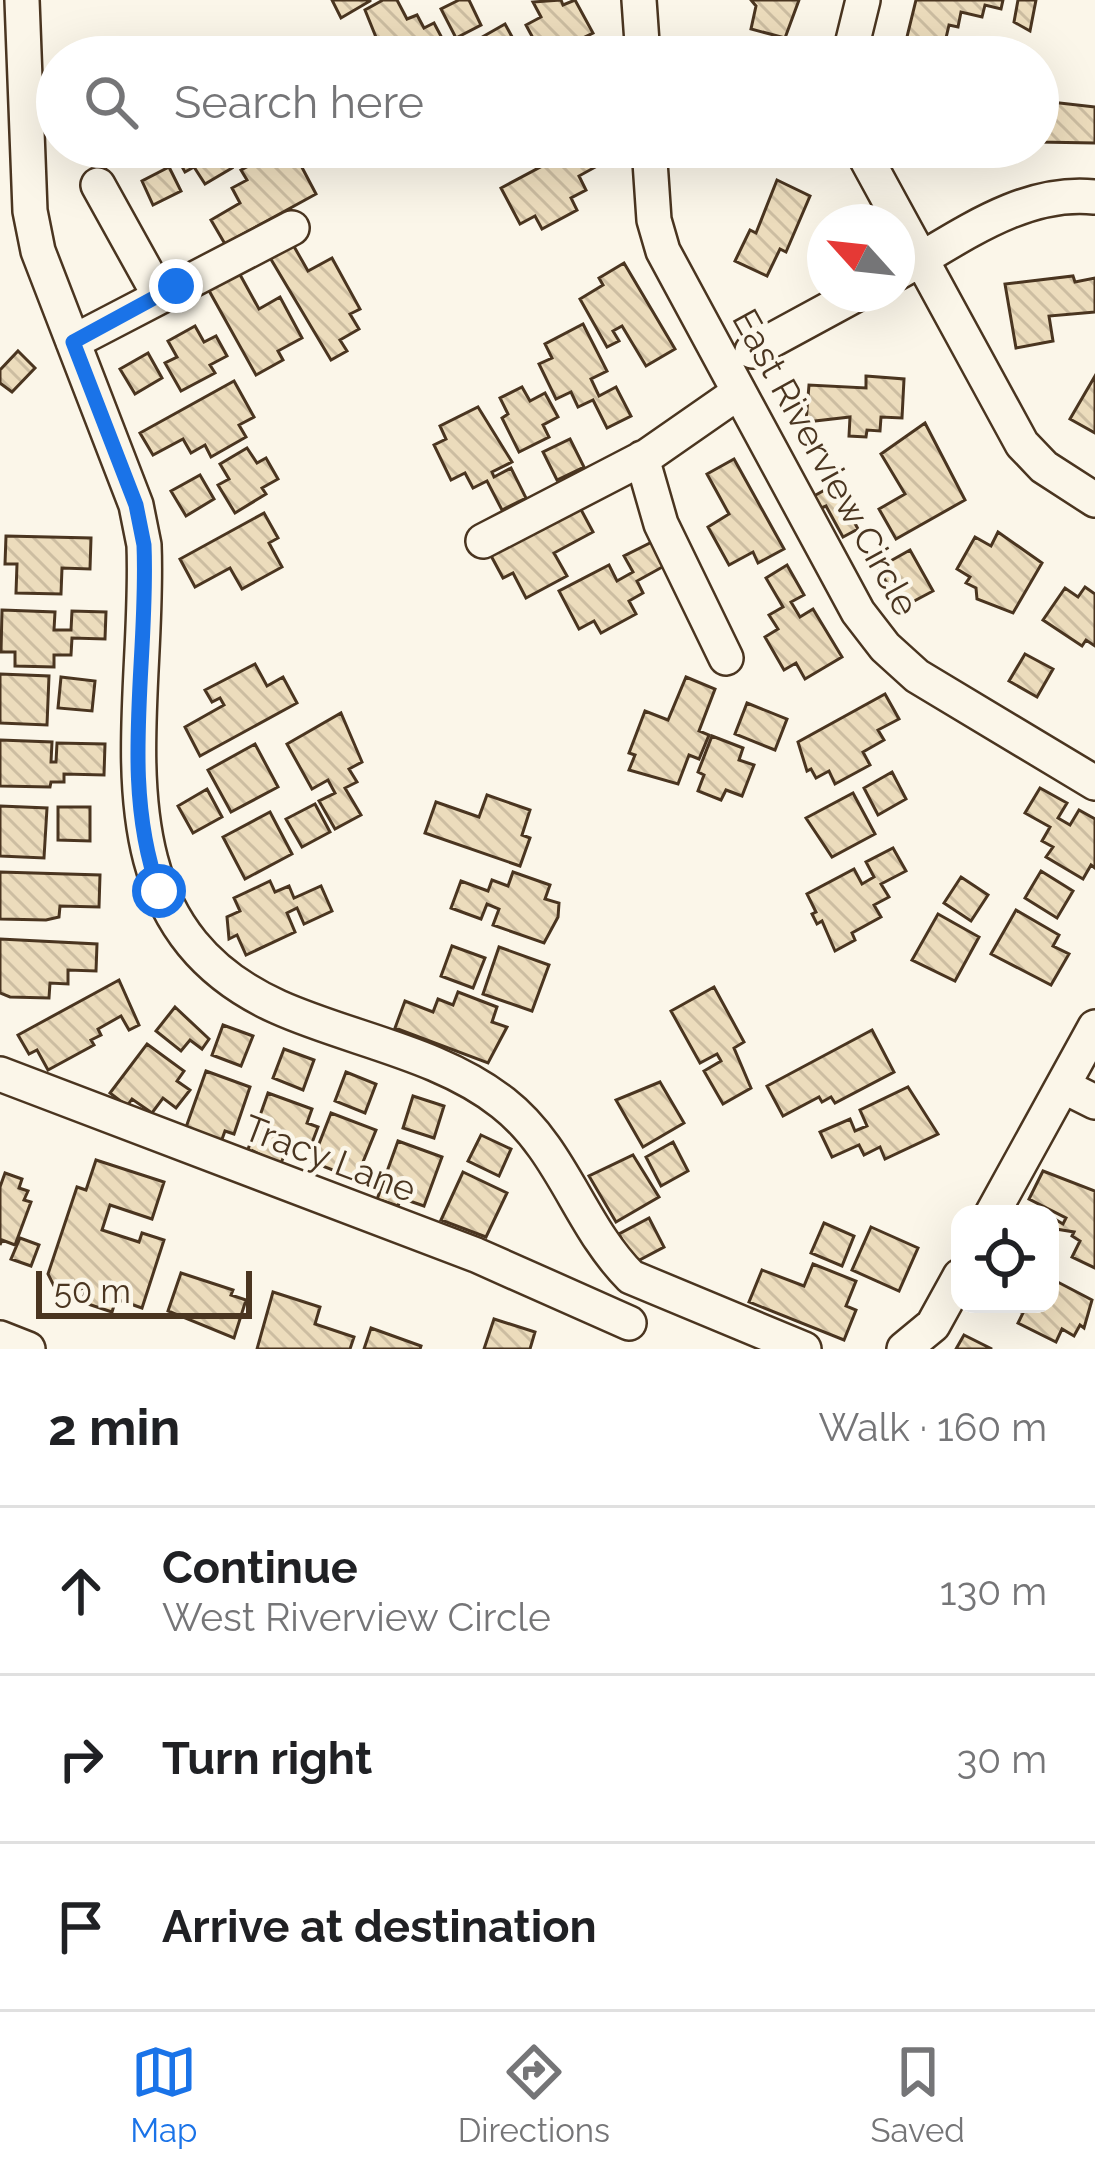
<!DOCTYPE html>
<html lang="en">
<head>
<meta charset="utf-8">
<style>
  :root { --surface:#fff; --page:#f2f2f2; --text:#202124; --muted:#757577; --line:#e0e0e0; --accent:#1a73e8 }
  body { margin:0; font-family:Raleway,sans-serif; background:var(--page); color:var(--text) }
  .controls { position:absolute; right:36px; bottom:36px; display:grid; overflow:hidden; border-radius:24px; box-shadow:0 12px 48px #0002 }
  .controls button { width:108px; height:108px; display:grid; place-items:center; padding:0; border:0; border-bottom:3px solid var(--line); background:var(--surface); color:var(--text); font:60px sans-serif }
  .compass { position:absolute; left:807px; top:204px; width:108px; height:108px; border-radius:50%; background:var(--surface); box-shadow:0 12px 48px #0002; rotate:297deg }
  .scale { position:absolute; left:36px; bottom:30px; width:216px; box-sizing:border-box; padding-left:12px; border:6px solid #4a3520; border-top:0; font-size:33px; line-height:42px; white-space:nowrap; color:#4a3520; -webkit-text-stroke:9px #fbf6e9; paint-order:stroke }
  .stop { position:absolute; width:36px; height:36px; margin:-27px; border:9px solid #1a73e8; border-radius:50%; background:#fff }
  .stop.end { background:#1a73e8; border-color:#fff; box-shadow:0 3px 12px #0008 }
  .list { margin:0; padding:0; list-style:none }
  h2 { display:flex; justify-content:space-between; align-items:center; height:156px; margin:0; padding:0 48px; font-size:51px }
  h2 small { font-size:39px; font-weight:400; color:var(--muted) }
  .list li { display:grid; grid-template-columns:78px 1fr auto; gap:36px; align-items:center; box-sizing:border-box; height:168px; padding:0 48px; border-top:3px solid var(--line) }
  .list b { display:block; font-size:45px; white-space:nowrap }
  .list p { margin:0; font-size:39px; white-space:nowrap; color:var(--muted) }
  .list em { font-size:39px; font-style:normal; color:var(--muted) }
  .icon { flex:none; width:66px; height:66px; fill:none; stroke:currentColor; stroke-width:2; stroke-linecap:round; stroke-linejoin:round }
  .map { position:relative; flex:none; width:1095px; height:1349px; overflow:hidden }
  .search { position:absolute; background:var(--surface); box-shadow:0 12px 48px #0002; left:36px; right:36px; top:36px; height:132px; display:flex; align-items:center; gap:30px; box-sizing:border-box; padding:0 42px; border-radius:66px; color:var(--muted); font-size:45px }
  .sheet { height:660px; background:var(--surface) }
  nav { display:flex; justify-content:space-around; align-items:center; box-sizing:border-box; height:168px; border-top:3px solid var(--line); background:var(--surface); font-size:33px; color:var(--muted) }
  nav a { display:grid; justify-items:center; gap:6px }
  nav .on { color:var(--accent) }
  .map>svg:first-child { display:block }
</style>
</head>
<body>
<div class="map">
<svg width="1095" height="1349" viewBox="0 0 1095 1349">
  <defs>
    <pattern id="building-back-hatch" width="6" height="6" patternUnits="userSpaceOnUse" patternTransform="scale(3)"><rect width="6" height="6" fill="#ecdcbc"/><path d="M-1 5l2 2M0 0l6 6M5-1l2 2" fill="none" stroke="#ccbda1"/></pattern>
  </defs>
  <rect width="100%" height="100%" fill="#fbf6e9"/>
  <!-- building -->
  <path fill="url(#building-back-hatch)" stroke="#4a3520" stroke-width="3" d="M332 0H370V1L341 18Z
    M383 0H397L407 19 417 15 424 28 434 23 452 57H389L382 52 365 10Z
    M459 0H469L481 25 456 38 441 9Z
    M561 0 563 5 575 0 593 33 579 40 587 54 582 57H543L526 25 541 17 533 2Z
    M751 0H799L785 38 751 29 756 6Z
    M916 0H1003L1001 9 985 5 982 17 961 12 958 27 949 25 943 51 906 41Z
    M1018 0H1036L1030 31 1014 22Z
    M505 24 523 57H471L483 50 477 40Z
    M740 52V57H690V54Z
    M1042 101 1095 107V143L1038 142Z
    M57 102V138L54 140 39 112Z
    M171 147H229L221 152 232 168 205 184 194 167 185 172Z
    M578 147H601L608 160 579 176 586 190 571 198 577 210 542 229 535 216 520 224 501 188Z
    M277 151 284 163 296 156 316 194 225 244 211 220 240 203 232 188 247 180 241 170Z
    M169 167 181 191 153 205 142 181Z
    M777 180 810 196 786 252 780 249 767 276 735 261 750 230 756 233Z
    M292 243 308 271 332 258 360 309 350 314 359 329 340 340 347 351 331 360 269 256Z
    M624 263 675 349 646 366 622 326 613 331 619 341 607 347 580 299 603 285 599 278Z
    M238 271 259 309 280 297 302 338 278 351 283 360 256 375 207 287Z
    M1073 276 1075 282 1095 278V312L1049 316 1053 341 1016 348 1005 284Z
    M583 324 607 371 591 379 599 396 616 387 631 416 607 428 593 400 578 407 571 392 556 399 539 364 552 358 545 344Z
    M195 326 204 342 216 336 227 356 210 365 215 373 181 391 165 363 177 357 168 341Z
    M18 351 35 368 12 392 0 383V370Z
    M148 353 162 378 135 394 120 369Z
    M866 376 904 379 902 418 881 417 880 431 867 430 866 437 849 436 850 417 806 422 809 385 866 388Z
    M1095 376V433L1070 419Z
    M234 381 254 417 239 425 246 437 211 457 205 445 191 453 183 439 153 455 140 433Z
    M522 387 530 401 545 393 558 417 543 425 549 437 519 452 502 418 508 414 500 398Z
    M478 407 512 462 492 472 494 477 511 468 526 498 502 510 487 481 473 488 465 473 451 480 434 445 446 439 440 426Z
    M925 423 965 500 896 539 879 509 905 494 881 454Z
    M570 439 584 467 557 480 543 452Z
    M247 448 257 463 266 458 278 479 262 488 266 494 235 513 218 485 229 479 220 464Z
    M734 459 784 549 758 563 753 552 729 565 708 527 729 514 707 474Z
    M200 475 214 499 186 516 171 491Z
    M834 485 858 529 843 537 826 506 819 509 812 497Z
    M578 504 593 532 554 553 567 576 526 598 513 573 503 578 489 552Z
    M264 513 278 538 269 543 282 567 242 589 230 568 195 587 180 559Z
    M998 532 1042 563 1013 613 977 599 976 588 966 583 970 577 957 569 975 537 991 546Z
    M6 536 91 538 90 569 62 568 61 594 16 593 17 564H5Z
    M654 541 666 565 637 581 643 593 629 601 636 614 601 633 594 621 579 629 559 591 609 565 617 581 633 572 624 556Z
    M910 550 933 591 901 608 878 568Z
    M787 565 804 595 791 602 800 617 813 609 842 657 805 679 796 663 784 670 765 637 778 629 769 615 783 607 766 578Z
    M1085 587 1095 594V646L1086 640 1082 646 1043 620 1065 588 1078 597Z
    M2 610 55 612 54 630H71L72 611 106 612 105 639 72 638 71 655H54V667L15 666V652H1Z
    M1025 654 1053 669 1037 697 1009 681Z
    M255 664 267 686 283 677 297 703 200 756 185 727 224 705 220 698 212 702 205 690Z
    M0 674 49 676 47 725 0 723Z
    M61 677 95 681 92 711 58 708Z
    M686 677 715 689 699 731 709 735 699 759 689 755 678 784 629 770 635 755 629 753 645 711 668 720Z
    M885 694 899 719 878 730 884 740 863 752 870 765 835 784 829 771 816 778 811 769 807 771 798 742Z
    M747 703 787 719 775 750 735 734Z
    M341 713 362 762 349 769 357 782 345 788 361 815 335 829 319 801 335 793 328 780 312 789 287 744Z
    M712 736 743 748 739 760 754 765 742 796 726 790 721 800 698 791 704 775 698 772Z
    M0 740 52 742 51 762H56L57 743 105 744 104 775 64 774V782H51L50 787 0 786Z
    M255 744 278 787 231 812 208 770Z
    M892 772 906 799 878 815 864 788Z
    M1040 788 1067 803 1058 818 1070 825 1079 810 1095 819V868L1091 865 1083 879 1046 857 1053 847 1042 841 1050 827 1025 813Z
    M207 789 222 817 193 833 178 806Z
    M853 793 875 834 832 857 806 818Z
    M487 795 530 810 522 835 530 838 520 866 425 833 436 802 479 817Z
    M315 804 330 832 302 847 286 819Z
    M0 806 47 808 44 858 0 856Z
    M58 807H90V841L58 840Z
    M270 812 292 854 245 879 223 837Z
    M893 848 906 871 881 884 889 897 874 905 881 917 852 933 855 940 835 951 822 921 817 924 812 914 816 912 807 894 854 869 862 884 874 877 866 862Z
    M1041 871 1073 891 1057 918 1025 898Z
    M0 872 100 875 99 907 60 906 59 917 46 920 0 919Z
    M513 872 550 885 545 899 559 903 558 917 544 943 493 925 499 909 487 904 481 919 451 908 461 881 488 891 492 880 508 886Z
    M961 877 988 895 971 921 944 903Z
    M270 881 275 892 289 886 294 898 321 886 332 911 304 924 297 908 287 913 295 932 246 955 237 935 229 939 227 917 240 911 234 898Z
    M1016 910 1059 935 1053 946 1069 954 1051 985 991 954Z
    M938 914 979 937 955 981 912 960Z
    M0 939 97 944 96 971 68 970V984L50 983 49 998 10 997 0 993Z
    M452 946 485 958 473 988 441 976Z
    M499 947 549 965 532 1011 483 994Z
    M119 980 139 1025 129 1030 121 1016 98 1029 101 1035 91 1040 94 1045 48 1070 37 1050 29 1054 18 1035Z
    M714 987 744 1042 734 1048 751 1088 723 1104 704 1071 721 1061 717 1054 700 1063 671 1011Z
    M458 992 497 1007 492 1022 507 1027 488 1063 395 1028 405 1001 433 1012 438 999 453 1005Z
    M175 1007 209 1039 202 1049 190 1040 181 1051 156 1031Z
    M223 1025 253 1036 241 1066 212 1055Z
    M872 1030 894 1072 835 1103 831 1097 822 1102 819 1097 783 1116 767 1086Z
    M147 1044 184 1071 177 1081 190 1090 176 1108 163 1098 152 1113 132 1099 127 1106 110 1093Z
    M284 1049 314 1060 303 1090 273 1078Z
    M206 1071 250 1087 234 1134 225 1131 221 1142 184 1133Z
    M346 1072 376 1084 365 1113 335 1101Z
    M660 1082 684 1123 643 1147 616 1100Z
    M908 1087 938 1134 885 1159 880 1147 864 1155 859 1145 832 1157 820 1132 850 1119 855 1131 867 1126 860 1110Z
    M268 1093 312 1109 307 1123 318 1127 310 1148 299 1144 294 1157 285 1154 280 1165 253 1151 252 1157 246 1155Z
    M413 1096 444 1106 434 1138 403 1128Z
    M331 1113 376 1130 356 1179 312 1162Z
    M481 1135 511 1149 499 1176 468 1161Z
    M398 1141 442 1157 424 1206 401 1198 398 1206 383 1201 381 1208 375 1205Z
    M673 1142 688 1171 661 1186 646 1157Z
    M633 1155 659 1197 616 1222 589 1176Z
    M96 1160 164 1182 152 1219 110 1205 102 1230 139 1242 142 1233 164 1240 142 1308 116 1299 112 1312 82 1302 87 1287 70 1292 55 1288 48 1274 77 1187 86 1190Z
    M1043 1171 1095 1191V1268L1072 1257 1080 1241 1072 1236 1074 1232 1050 1228 1053 1218 1063 1224 1066 1218 1029 1199Z
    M463 1172 507 1193 486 1237 441 1220Z
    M5 1173 22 1179 19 1188 28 1191 24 1200 31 1202 15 1245 2 1240 0 1245V1187Z
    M649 1218 664 1247 634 1263 619 1234Z
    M824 1223 854 1236 842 1266 811 1253Z
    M871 1227 918 1248 899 1291 852 1270Z
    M20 1238 39 1245 31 1266 11 1259Z
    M813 1264 856 1281 846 1306 856 1310 844 1340 749 1302 762 1270 804 1286Z
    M181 1273 233 1290 231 1295 246 1300 234 1338 168 1311Z
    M1050 1278 1092 1300 1084 1328 1080 1325 1074 1336 1062 1329 1056 1342 1018 1323 1023 1313 1011 1307 1050 1304Z
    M273 1292 320 1307 315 1324 354 1337 350 1349H257Z
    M494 1319 535 1332 530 1349H484Z
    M371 1328 421 1346 420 1349H364Z
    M964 1335 992 1349H956Z"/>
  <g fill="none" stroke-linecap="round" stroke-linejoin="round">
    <defs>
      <path id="minor" d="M22 0 30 211 38 251 136 505 144 545C151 712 85 920 278 1007 349 1039 440 1053 503 1103 563 1150 579 1225 631 1277L804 1349
        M639 0 643 57
        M849 57 863 0
        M649 147 654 220 663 251 858 612 885 647 917 676 1095 783
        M860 147 1022 444 1044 467 1095 500
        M98 185 159 295
        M897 273C958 239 1022 189 1095 197
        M73 342 292 228
        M752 351 857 294
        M642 458 661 524 726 658
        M483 541 647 456 739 392
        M0 1074 476 1255 629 1323
        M1063 1086 1095 1102
        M992 1214 1095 1027
        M0 1338 28 1349
        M904 1349 933 1325 960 1276"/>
    </defs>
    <!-- minor casing -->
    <use href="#minor" stroke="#4a3520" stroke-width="38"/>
    <!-- minor -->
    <use href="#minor" stroke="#fbf6e9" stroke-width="33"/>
  </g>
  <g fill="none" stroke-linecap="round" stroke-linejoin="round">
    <!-- route -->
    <path stroke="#1a73e8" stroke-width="15" d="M159 891C119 781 149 660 144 545L136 505 73 342 176 286"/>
  </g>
  <g text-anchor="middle" stroke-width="9" stroke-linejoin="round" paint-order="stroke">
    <!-- street labels -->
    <g font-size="36" fill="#4a3520" stroke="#fbf6e9">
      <text transform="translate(826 462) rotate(61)" y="13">East Riverview Circle</text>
      <text transform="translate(330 1158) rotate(21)" y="13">Tracy Lane</text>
    </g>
  </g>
</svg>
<div class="controls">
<button><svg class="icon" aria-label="locate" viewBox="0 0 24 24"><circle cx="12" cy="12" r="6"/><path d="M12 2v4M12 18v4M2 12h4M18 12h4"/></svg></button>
</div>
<svg class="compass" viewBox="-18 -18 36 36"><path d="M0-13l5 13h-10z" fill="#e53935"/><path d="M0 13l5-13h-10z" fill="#757577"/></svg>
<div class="scale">50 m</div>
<div class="stop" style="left:159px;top:891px"></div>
<div class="stop end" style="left:176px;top:286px"></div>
<div class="search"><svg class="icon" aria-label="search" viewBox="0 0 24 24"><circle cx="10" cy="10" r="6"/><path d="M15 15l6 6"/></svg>Search here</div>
</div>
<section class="sheet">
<h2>2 min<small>Walk · 160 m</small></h2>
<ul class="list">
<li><svg class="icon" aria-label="ahead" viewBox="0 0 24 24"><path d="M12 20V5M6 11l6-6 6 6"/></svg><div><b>Continue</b><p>West Riverview Circle</p></div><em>130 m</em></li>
<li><svg class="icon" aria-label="right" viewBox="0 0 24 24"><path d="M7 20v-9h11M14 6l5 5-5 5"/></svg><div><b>Turn right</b></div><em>30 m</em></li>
<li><svg class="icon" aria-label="arrive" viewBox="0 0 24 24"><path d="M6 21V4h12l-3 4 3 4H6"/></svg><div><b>Arrive at destination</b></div></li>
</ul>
</section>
<nav>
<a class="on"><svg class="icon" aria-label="map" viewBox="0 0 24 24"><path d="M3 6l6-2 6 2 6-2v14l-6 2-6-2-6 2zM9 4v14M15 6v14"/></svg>Map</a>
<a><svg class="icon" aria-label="directions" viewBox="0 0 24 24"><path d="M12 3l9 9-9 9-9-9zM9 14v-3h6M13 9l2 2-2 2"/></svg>Directions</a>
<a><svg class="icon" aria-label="saved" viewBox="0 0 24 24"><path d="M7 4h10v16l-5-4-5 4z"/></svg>Saved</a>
</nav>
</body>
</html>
